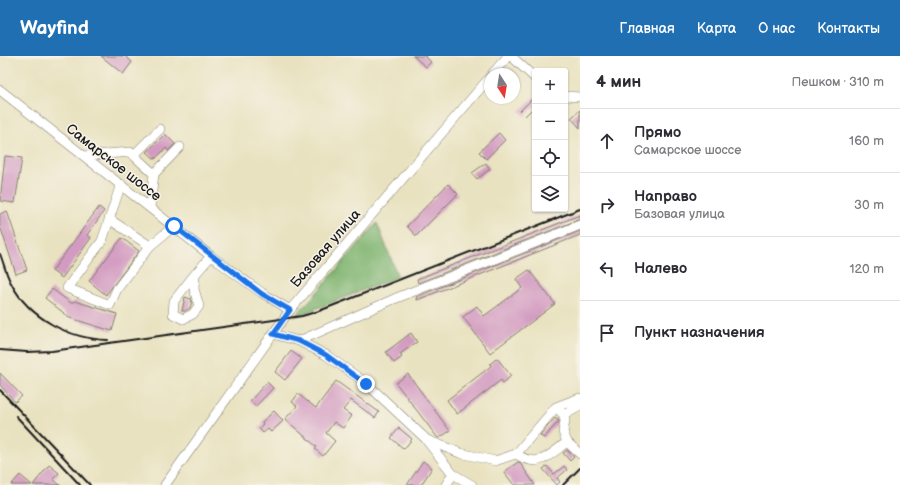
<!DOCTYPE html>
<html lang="ru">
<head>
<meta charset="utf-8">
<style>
  :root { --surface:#fff; --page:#f2f2f3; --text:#2b2b33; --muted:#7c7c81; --line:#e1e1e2; --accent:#1f6fb2 }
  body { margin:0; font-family:"Balsamiq Sans",sans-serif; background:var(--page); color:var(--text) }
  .controls { position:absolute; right:12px; top:12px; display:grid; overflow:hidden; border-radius:4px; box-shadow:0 1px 3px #0004 }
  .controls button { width:36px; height:36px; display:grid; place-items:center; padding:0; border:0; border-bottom:1px solid var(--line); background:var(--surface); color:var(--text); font:20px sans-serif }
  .compass { position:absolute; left:484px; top:12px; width:36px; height:36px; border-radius:50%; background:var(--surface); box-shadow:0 1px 3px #0004; rotate:168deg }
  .stop { position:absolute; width:12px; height:12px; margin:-9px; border:3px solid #1a73e8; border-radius:50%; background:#fff }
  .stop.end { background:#1a73e8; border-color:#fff; box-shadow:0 1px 4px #0008 }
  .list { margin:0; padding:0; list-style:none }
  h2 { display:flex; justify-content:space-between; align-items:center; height:52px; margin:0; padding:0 16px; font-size:17px }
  h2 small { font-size:13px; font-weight:400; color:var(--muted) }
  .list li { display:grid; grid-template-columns:26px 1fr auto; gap:12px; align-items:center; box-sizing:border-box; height:64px; padding:0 16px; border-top:1px solid var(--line) }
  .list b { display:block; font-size:15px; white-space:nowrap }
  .list p { margin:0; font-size:13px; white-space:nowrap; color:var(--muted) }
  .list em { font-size:13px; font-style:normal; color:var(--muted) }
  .icon { flex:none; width:22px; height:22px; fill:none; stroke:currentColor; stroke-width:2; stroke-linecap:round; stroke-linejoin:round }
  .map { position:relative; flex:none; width:580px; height:429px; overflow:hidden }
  header { display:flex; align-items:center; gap:24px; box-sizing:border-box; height:56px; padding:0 20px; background:var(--accent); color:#fff }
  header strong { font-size:19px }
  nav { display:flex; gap:22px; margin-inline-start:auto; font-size:14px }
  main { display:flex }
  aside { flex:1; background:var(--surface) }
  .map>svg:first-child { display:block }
</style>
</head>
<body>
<header>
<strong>Wayfind</strong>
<nav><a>Главная</a><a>Карта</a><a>О нас</a><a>Контакты</a></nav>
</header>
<main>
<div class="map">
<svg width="580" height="429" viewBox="0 0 580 429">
  <rect width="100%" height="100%" fill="#f7f3e8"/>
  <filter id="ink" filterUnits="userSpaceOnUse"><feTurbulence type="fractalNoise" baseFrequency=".025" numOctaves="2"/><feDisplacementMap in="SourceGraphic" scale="8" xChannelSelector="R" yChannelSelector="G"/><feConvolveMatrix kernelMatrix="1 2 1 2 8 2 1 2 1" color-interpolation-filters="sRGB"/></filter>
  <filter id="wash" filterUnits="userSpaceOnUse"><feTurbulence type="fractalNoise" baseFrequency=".012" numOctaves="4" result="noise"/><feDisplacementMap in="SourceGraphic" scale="16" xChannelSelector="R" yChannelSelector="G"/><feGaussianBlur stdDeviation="0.9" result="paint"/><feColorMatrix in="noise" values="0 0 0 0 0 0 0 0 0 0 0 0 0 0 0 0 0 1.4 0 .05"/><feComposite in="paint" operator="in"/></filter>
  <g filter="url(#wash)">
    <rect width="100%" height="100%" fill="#e9e2c0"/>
    <!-- forest -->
    <path fill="#7fb470" stroke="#4e6846" d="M377 167 398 221 294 261 312 242Z"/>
    <g id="blocks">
      <!-- building -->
      <path fill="#d39bc1" d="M101 0H125L132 6 123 18Z
        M413 0H425L431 6 426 11Z
        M535 40V50L525 60 520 55Z
        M580 54V72L571 62Z
        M499 77 505 84 486 103 479 96Z
        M165 78 175 88 168 95 166 92 155 103 147 96Z
        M5 100 22 102 15 147 0 145Z
        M486 107 490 113 477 123 472 117Z
        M448 128 458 138 416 180 407 170Z
        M99 151 104 155 87 179 91 182 62 222 52 215Z
        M7 155 27 214 16 218 0 170V158Z
        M580 159V163L418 227 417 223Z
        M580 175V179L417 244 416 241Z
        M122 182 139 195 106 239 89 225Z
        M529 214 555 248 490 297 463 261 477 250 484 260 522 232 516 223Z
        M52 233 71 247 75 245 117 258 112 275 70 262 45 242Z
        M185 241 191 243 192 246 190 252 185 255H182Z
        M411 277 417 286 400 298 402 301 394 307 386 296Z
        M291 295 302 303 285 324 275 316Z
        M497 302 511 320 503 327 501 324 457 358 447 344 491 310 490 308Z
        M0 317 22 340 15 346 0 329Z
        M408 318 450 375 439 382 437 381 396 327Z
        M336 325 379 356 375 362 351 344 343 354 352 360 343 372 334 366 326 377 335 385 323 400 315 393 317 391 285 363 297 350 292 346 298 338 316 352Z
        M267 326 273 332 256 350 250 345Z
        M274 355 283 365 271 376 268 373 263 377 259 372 263 368 262 366Z
        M555 362 559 365 544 382 540 379Z
        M399 372 412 383 404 393 391 382Z
        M567 394 574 401 570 405 563 397Z
        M423 405 432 412 421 429H407Z
        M518 406 520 407 535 429H514L504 416Z
        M49 409 59 417 53 423 60 429H33Z
        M547 410 554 418 564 410 567 414 557 422 560 426 557 429 543 413Z
        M20 419 32 429H11Z"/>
    </g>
  </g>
  <g filter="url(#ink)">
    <use href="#blocks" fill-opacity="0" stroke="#827f6e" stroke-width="1"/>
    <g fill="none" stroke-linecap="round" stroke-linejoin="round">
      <defs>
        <path id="minor" d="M511 0 535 22
          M492 18 508 0
          M0 34 211 200 262 237 290 254
          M565 40 580 41
          M134 99 160 73
          M84 100 130 96 154 118
          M150 151 154 118 180 91
          M109 163 150 190 117 233 110 249 67 232 102 185 121 128
          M150 190 174 170
          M195 218 194 233 199 250 193 258 183 263 173 258 174 245 191 223 211 200
          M273 278 299 285 326 299 366 327 427 384 460 397 495 405 516 398 556 351 564 359 565 365 563 376 567 386 580 398
          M299 285 394 243 580 169
          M556 351 580 342
          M564 359 580 350
          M427 385 453 418 472 429
          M516 398C539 413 548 400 567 386
          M165 429 290 254 490 21
          M446 429 453 418"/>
      </defs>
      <!-- minor casing -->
      <use href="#minor" stroke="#827f6e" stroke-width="10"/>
      <!-- minor -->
      <use href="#minor" stroke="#fff" stroke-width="9"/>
      <!-- rail -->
      <path stroke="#1c1c1c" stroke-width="2" d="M0 198C4 208 6 218 11 227 29 262 69 283 108 284
        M0 294 27 296 52 295 302 260 319 255 580 153
        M0 334 90 429
        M16 360 80 429
        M563 429 580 412"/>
    </g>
  </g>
  <g fill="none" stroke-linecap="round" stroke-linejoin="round" filter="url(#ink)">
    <!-- route -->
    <path stroke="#1a73e8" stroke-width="5" d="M174 170 262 238 290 254 273 278 299 285 326 299 366 328"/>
  </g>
  <g text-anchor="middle" stroke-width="3" stroke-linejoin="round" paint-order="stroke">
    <!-- street labels -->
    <g font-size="14" fill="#1c1c1c" stroke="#f7f3e8">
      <text transform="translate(114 106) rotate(38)" y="5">Самарское шоссе</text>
      <text transform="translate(325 192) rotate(-49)" y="5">Базовая улица</text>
    </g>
  </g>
</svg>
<div class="controls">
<button>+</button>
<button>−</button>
<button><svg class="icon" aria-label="locate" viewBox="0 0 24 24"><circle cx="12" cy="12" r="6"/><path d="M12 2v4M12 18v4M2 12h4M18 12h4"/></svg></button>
<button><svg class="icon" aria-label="layers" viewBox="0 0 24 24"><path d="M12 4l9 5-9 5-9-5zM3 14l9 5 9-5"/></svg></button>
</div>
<svg class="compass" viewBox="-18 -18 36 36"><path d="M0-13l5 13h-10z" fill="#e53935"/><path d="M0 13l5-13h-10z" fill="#7c7c81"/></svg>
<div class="stop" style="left:174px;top:170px"></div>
<div class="stop end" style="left:366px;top:328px"></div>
</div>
<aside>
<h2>4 мин<small>Пешком · 310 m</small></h2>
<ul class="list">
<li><svg class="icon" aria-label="ahead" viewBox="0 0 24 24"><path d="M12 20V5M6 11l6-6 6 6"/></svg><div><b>Прямо</b><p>Самарское шоссе</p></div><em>160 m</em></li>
<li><svg class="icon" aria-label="right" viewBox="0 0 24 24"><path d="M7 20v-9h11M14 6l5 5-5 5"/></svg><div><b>Направо</b><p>Базовая улица</p></div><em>30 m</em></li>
<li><svg class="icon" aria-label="left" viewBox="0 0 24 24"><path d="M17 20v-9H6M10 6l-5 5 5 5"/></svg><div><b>Налево</b></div><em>120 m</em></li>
<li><svg class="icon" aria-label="arrive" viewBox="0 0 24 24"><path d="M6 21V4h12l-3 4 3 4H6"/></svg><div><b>Пункт назначения</b></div></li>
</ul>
</aside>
</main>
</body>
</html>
